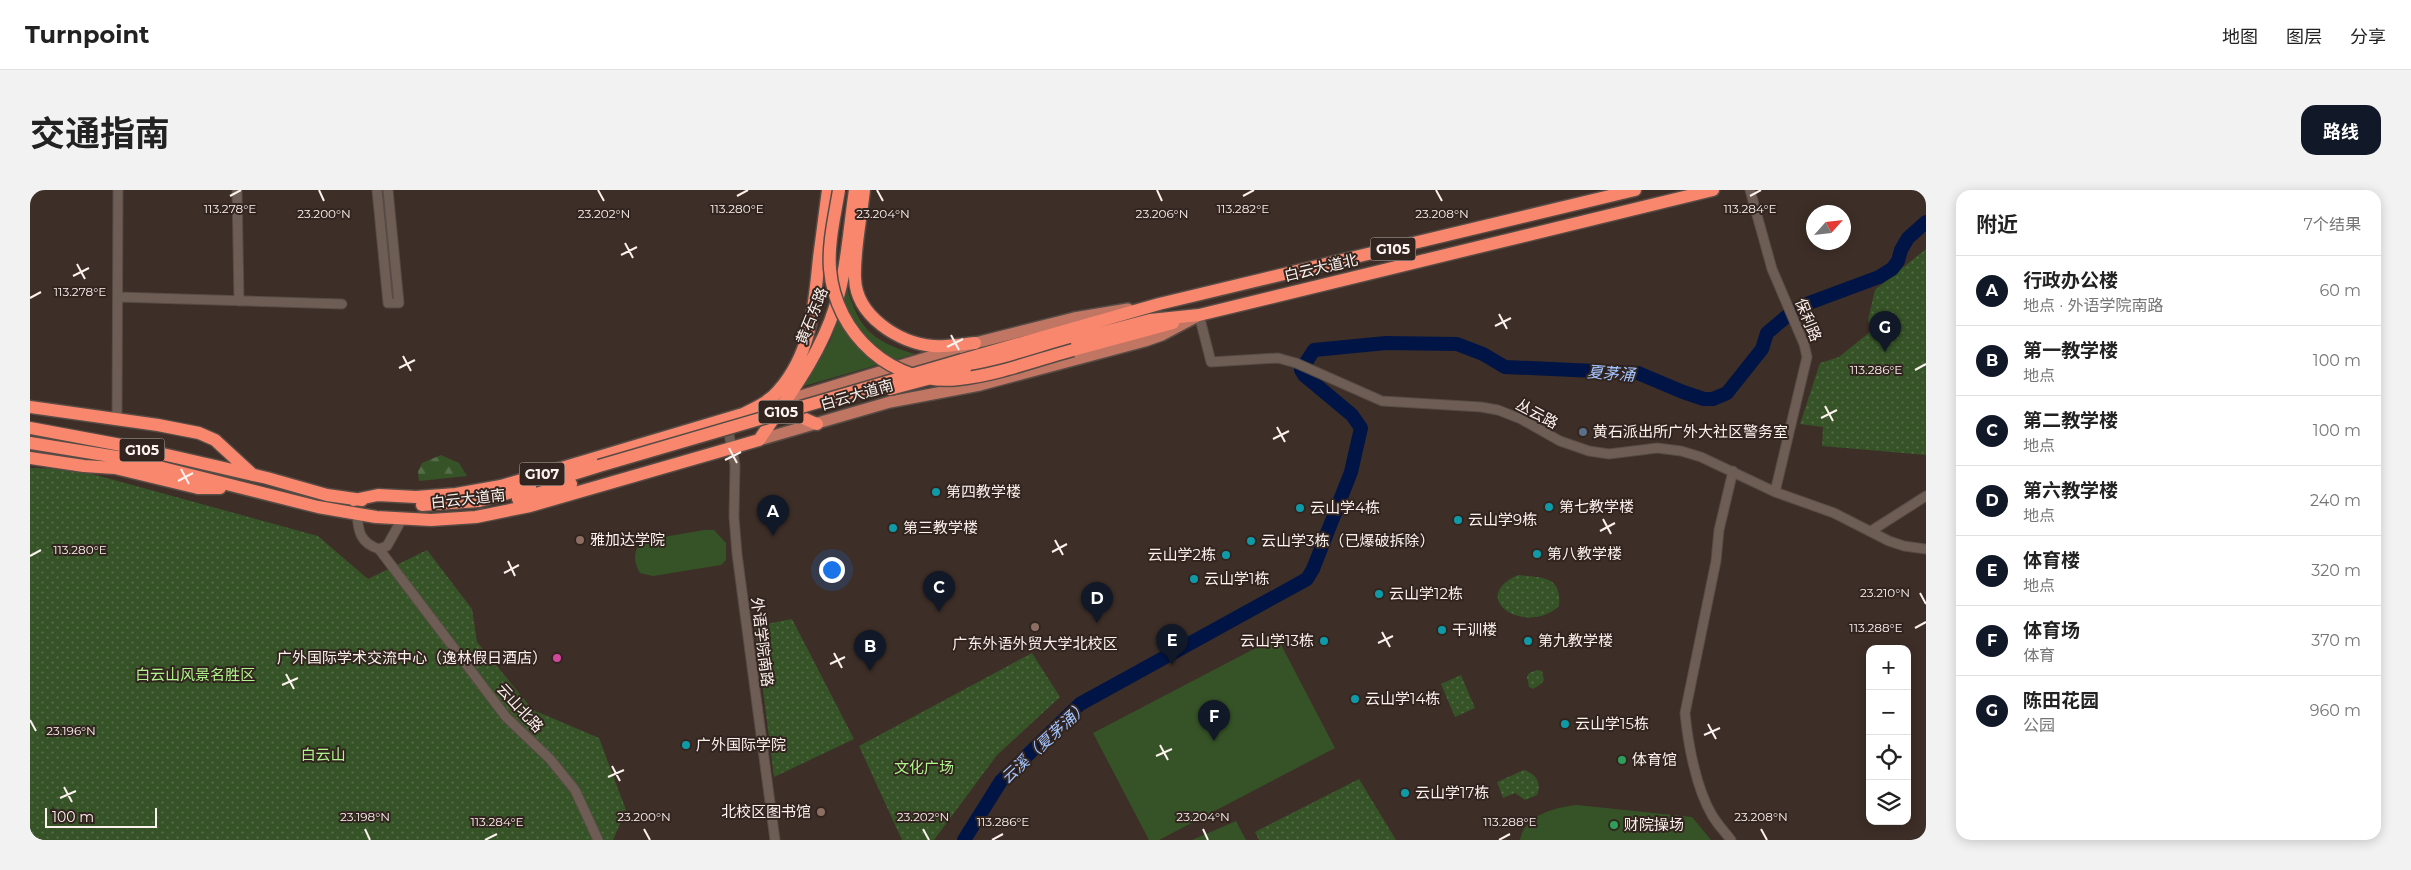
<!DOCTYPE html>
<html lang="zh">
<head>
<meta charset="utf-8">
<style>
  :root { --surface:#fff; --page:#f2f2f2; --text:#222; --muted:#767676; --line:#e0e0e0; --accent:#111827 }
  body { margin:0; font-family:Montserrat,"Noto Sans SC",sans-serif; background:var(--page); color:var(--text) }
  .controls { position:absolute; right:15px; bottom:15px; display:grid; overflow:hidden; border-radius:10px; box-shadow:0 2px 12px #0003 }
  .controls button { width:45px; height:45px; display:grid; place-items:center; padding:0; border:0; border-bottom:1px solid var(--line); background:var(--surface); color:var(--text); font:25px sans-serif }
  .compass { position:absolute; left:1776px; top:15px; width:45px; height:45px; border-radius:50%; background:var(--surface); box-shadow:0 2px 12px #0003; rotate:63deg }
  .scale { position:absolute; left:15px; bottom:12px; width:112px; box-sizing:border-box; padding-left:5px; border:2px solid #fbf1ed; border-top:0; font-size:14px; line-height:18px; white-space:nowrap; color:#fbf1ed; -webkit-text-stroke:4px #32241e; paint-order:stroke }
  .you { position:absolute; left:801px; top:379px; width:18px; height:18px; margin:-12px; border:4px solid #fff; border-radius:50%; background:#1a73e8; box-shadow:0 0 0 8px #1a73e833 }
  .badge { display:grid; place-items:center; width:32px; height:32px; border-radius:50%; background:var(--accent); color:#fff; font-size:16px; font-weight:700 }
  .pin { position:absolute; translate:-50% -41px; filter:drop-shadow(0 1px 2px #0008) }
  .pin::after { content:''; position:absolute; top:26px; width:18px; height:15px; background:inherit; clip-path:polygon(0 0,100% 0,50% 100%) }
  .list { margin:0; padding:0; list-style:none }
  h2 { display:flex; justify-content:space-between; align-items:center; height:65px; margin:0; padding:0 20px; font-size:21px }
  h2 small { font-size:16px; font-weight:400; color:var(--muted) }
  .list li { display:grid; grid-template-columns:32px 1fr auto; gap:15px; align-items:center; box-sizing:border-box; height:70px; padding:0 20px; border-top:1px solid var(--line) }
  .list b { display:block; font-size:19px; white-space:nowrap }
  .list p { margin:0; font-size:16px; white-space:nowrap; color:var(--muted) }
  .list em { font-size:16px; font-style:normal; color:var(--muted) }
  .icon { flex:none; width:28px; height:28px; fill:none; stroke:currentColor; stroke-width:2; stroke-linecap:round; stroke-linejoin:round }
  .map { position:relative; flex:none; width:1896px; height:650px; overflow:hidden; border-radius:15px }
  header { display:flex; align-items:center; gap:30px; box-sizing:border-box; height:70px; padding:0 25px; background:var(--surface); border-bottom:1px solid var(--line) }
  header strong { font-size:24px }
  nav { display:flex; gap:28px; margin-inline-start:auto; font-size:18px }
  .intro { display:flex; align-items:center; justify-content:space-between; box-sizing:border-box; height:120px; padding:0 30px }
  h1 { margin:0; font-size:35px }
  .button { padding:12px 22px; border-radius:15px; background:var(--accent); color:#fff; font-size:18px; font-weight:700 }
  main { display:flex; gap:30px; padding:0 30px }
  aside { flex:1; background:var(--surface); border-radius:15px; box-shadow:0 2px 12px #0003 }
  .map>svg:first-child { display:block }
</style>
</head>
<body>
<header>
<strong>Turnpoint</strong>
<nav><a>地图</a><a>图层</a><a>分享</a></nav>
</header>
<div class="intro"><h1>交通指南</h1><a class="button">路线</a></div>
<main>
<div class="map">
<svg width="1896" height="650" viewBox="0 0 1896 650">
  <defs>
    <pattern id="forest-firs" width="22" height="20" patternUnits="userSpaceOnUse" patternTransform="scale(1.25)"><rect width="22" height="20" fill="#365327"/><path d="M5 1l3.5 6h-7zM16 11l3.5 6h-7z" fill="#546c47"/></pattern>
    <pattern id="park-dots" width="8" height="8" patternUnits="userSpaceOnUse" patternTransform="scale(1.25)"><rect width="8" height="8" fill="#365327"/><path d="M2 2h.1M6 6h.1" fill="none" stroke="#546c47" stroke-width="1.8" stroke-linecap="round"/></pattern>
  </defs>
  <rect width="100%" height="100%" fill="#3d2e27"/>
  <!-- green -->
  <path fill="#365327" d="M815 89C826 135 839 151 885 164L774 196 800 152 808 130Z
    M674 340H684L696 353V370L691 375 623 386 610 383C603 371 602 358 616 350Z
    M1247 447 1305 558 1129 650H1119L1063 543Z
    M1547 615 1662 627 1681 650H1490C1494 625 1526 617 1547 615Z
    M1206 631 1216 650H1162Z"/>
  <!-- forest -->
  <path fill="url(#forest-firs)" d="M411 265 429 273 437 286 389 291 388 281 392 273Z"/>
  <!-- park -->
  <path fill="url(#park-dots)" d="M1896 59V265L1792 256 1793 237 1770 234 1790 173 1809 167 1841 141 1838 130 1845 100Z
    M0 278 44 279 288 346 338 389 397 360 442 419 447 452 503 520 569 548 596 620 583 650H0Z
    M1488 385C1511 388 1532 384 1529 416 1496 447 1436 408 1488 385Z
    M762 429 824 549 744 587 725 436Z
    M1002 463 1030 507 967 565 904 650H872L829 556Z
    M1507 480 1512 481 1514 490 1511 494 1503 499 1499 497 1497 487 1499 483Z
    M1431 485 1445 518 1425 527 1411 494Z
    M1494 580C1506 584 1512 593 1507 605L1495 610 1485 603 1473 608 1467 592Z
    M1329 589 1366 650H1229L1225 642Z"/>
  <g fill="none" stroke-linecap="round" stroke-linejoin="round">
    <!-- river -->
    <path stroke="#001546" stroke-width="14" d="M934 650 971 591 1050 514 1277 389 1283 379 1321 282 1331 238 1322 225 1274 185 1271 180 1284 160 1356 153 1427 154 1453 164 1475 177 1608 183 1653 202 1674 209H1683L1697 203 1732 159 1737 143 1750 132 1766 119 1779 113 1849 87 1862 79 1868 71 1871 60 1878 48 1896 32"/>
    <defs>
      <path id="minor" d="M207 0 209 111
        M347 0 358 113H369L358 0
        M1720 0 1742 79 1774 154 1777 167 1745 302
        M88 107 312 114
        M1169 125 1181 172 1248 168 1266 173 1352 211 1451 217 1468 220 1491 229 1530 251 1559 261 1579 264 1627 258 1651 261 1671 267 1745 302 1804 323 1859 351 1874 356 1896 359
        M87 229 88 0
        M697 234 705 275 704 327 707 364 745 650
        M327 323C328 341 330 353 349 359L357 356 372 329
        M1841 341 1896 306
        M349 359 476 527 520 569 545 600 568 650
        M1701 650C1695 642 1687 634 1682 625 1666 598 1658 554 1655 523L1686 371 1689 340 1703 281"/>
      <path id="major" d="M731 218 945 153 1044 128 1098 119
        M729 250 860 212 950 195 1115 151 1132 145 1166 127"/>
      <path id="highway" d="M834 0C831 29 824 59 825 88 826 126 869 153 903 156 917 157 932 154 945 153
        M1043 160 1143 133
        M932 170 1129 114 1605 0
        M935 179 1120 130 1169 125 1683 0
        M757 213C763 225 775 229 787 234
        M0 217 128 235 169 243 185 250 223 285
        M0 238 102 257 237 288 297 305 332 310
        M0 253 93 268 288 317 346 327 401 330 446 327 500 316 729 250C757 208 790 166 805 117 817 80 819 39 825 0
        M0 268 54 276 85 278 168 298H190
        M524 290 569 276
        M488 309 541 294
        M324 310 348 305 386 307 426 304 471 296 713 224C725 218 739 212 748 201 782 163 784 116 789 68 792 46 795 23 798 0
        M392 315 449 311 500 297"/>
    </defs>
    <!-- minor casing -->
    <use href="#minor" stroke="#574b45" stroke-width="11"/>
    <!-- major casing -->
    <use href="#major" stroke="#574b45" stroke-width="14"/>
    <!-- highway casing -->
    <use href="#highway" stroke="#574b45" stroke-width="15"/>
    <!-- minor -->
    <use href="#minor" stroke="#6d5d55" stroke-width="9"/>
    <!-- major -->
    <use href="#major" stroke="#c17664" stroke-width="11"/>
    <!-- highway -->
    <use href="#highway" stroke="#f9876e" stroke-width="12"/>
    <defs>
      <path id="highway-bridge" d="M809 0C805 25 798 53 800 79 805 144 863 197 929 189 967 185 1006 170 1043 160
        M860 199 935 179
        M569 276 932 170"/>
    </defs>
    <!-- highway-bridge casing -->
    <use href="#highway-bridge" stroke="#574b45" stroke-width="15" stroke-linecap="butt"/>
    <!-- highway-bridge -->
    <use href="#highway-bridge" stroke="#f9876e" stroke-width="12"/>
  </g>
  <!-- ticks -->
  <path fill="none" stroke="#fbf1ed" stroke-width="2" d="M289 0 294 11M568 0 574 11M847 0 853 11M1127 0 1132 11M1406 0 1412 11M200 6 211 0M707 6 718 0M1213 6 1224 0M1720 6 1731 0M595 53 603 68M591 65 607 57M47 74 55 89M43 86 59 78M0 108 11 102M1469 124 1477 139M1465 136 1481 128M921 145 929 160M917 157 933 149M373 166 381 181M369 178 385 170M1885 180 1896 174M1795 216 1803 231M1791 228 1807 220M1247 237 1255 252M1243 249 1259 241M699 258 707 273M695 270 711 262M151 279 159 294M148 291 163 283M1573 329 1581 344M1570 341 1585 333M1025 350 1033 365M1022 362 1037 354M0 366 11 360M478 371 485 386M474 383 489 375M1890 403 1896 414M1885 438 1896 432M1352 442 1360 457M1348 453 1363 446M804 463 812 478M800 474 815 467M256 484 264 499M252 495 268 488M0 530 6 541M1678 534 1686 549M1674 545 1690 538M1130 555 1138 570M1126 566 1142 559M582 576 590 591M578 587 594 580M34 597 42 612M30 608 46 601M335 639 340 650M614 639 620 650M893 639 899 650M1173 639 1178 650M1731 639 1737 650M455 650 467 644M962 650 973 644M1469 650 1480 644"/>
  <!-- markers -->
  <circle fill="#5c6f8a" stroke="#32241e" stroke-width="2" cx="1553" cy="242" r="5"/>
  <g fill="#0f9aa8" stroke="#32241e" stroke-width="2">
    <circle cx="906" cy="302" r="5"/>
    <circle cx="1519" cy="317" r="5"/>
    <circle cx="1270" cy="318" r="5"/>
    <circle cx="1428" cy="330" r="5"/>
    <circle cx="863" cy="338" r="5"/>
    <circle cx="1221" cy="351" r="5"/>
    <circle cx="1507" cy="364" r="5"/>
    <circle cx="1196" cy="365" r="5"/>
    <circle cx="1164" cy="389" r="5"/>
    <circle cx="1349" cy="404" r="5"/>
    <circle cx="1412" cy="440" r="5"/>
    <circle cx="1294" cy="451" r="5"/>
    <circle cx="1498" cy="451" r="5"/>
    <circle cx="1325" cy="509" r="5"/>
    <circle cx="1535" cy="534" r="5"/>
    <circle cx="656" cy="555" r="5"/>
    <circle cx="1375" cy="603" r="5"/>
  </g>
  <g fill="#8d6e63" stroke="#32241e" stroke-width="2">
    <circle cx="550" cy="350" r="5"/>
    <circle cx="1005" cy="437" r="5"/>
    <circle cx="791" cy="622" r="5"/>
  </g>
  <circle fill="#d1479c" stroke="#32241e" stroke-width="2" cx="527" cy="468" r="5"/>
  <g fill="#2e9e5b" stroke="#32241e" stroke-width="2">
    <circle cx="1592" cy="570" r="5"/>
    <circle cx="1584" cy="635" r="5"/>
  </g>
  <g text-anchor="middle" stroke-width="4" stroke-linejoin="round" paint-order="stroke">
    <!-- shield labels -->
    <g fill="#32241e" stroke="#bfb4af" stroke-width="1">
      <rect x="1340.5" y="47.5" width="45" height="23" rx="4"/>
      <rect x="728.5" y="210.5" width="45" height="23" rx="4"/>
      <rect x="89.5" y="248.5" width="45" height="23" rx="4"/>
      <rect x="489.5" y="272.5" width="45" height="23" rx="4"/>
    </g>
    <g font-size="14" font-weight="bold" fill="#fbf1ed">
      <text x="1363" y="64">G105</text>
      <text x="751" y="227">G105</text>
      <text x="112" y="265">G105</text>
      <text x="512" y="289">G107</text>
    </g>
    <!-- street labels -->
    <g font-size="15" fill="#fbf1ed" stroke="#32241e">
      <text transform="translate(1291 78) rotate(-13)" y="5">白云大道北</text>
      <text transform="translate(782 126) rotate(-68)" y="5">黄石东路</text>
      <text transform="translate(1778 130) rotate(68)" y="5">保利路</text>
      <text transform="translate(827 205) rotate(-16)" y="5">白云大道南</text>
      <text transform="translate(1507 224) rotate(28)" y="5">丛云路</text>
      <text transform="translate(438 309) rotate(-6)" y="5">白云大道南</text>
      <text transform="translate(732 452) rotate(83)" y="5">外语学院南路</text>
      <text transform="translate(490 518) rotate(47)" y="5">云山北路</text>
    </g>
    <!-- poi labels -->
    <g font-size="15" fill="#fbf1ed" stroke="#32241e" text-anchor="start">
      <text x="1563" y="247">黄石派出所广外大社区警务室</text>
      <text x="916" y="307">第四教学楼</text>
      <text x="1529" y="322">第七教学楼</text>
      <text x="1280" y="323">云山学4栋</text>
      <text x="1438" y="335">云山学9栋</text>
      <text x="873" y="343">第三教学楼</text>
      <text x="560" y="355">雅加达学院</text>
      <text x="1231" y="356">云山学3栋（已爆破拆除）</text>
      <text x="1517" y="369">第八教学楼</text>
      <text x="1186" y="370" text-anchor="end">云山学2栋</text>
      <text x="1174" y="394">云山学1栋</text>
      <text x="1359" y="409">云山学12栋</text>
      <text x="1422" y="445">干训楼</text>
      <text x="1284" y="456" text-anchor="end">云山学13栋</text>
      <text x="1508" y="456">第九教学楼</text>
      <text x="1005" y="459" text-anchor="middle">广东外语外贸大学北校区</text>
      <text x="517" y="473" text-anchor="end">广外国际学术交流中心（逸林假日酒店）</text>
      <text x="1335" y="514">云山学14栋</text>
      <text x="1545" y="539">云山学15栋</text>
      <text x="666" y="560">广外国际学院</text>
      <text x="1602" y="575">体育馆</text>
      <text x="1385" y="608">云山学17栋</text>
      <text x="781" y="627" text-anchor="end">北校区图书馆</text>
      <text x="1594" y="640">财院操场</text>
    </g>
    <!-- park labels -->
    <g font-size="15" fill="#aff48c" stroke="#32241e">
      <text x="165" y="490">白云山风景名胜区</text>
      <text x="293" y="570">白云山</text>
      <text x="894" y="583">文化广场</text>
    </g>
    <!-- water labels -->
    <g font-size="16" font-style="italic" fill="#a2c4ff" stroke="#32241e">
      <text transform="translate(1581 183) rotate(4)" y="6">夏茅涌</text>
      <text transform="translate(1014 552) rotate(-43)" y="6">云溪（夏茅涌）</text>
    </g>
  </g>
  <g font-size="12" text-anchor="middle" fill="#fbf1ed" stroke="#32241e" stroke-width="4" stroke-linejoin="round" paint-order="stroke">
    <text x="200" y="23">113.278°E</text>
    <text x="707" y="23">113.280°E</text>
    <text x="1213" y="23">113.282°E</text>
    <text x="1720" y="23">113.284°E</text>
    <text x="294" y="28">23.200°N</text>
    <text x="574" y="28">23.202°N</text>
    <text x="853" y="28">23.204°N</text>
    <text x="1132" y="28">23.206°N</text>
    <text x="1412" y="28">23.208°N</text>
    <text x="50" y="106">113.278°E</text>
    <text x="1846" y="184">113.286°E</text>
    <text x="50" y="364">113.280°E</text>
    <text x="1855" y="407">23.210°N</text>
    <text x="1846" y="442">113.288°E</text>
    <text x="41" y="545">23.196°N</text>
    <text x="335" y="631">23.198°N</text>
    <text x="614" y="631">23.200°N</text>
    <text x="893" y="631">23.202°N</text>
    <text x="1173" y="631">23.204°N</text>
    <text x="1731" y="631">23.208°N</text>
    <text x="467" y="636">113.284°E</text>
    <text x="973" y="636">113.286°E</text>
    <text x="1480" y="636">113.288°E</text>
  </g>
</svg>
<div class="controls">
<button>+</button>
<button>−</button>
<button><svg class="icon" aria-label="locate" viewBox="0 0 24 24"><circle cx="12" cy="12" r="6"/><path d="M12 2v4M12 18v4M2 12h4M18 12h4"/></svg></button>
<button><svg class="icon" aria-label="layers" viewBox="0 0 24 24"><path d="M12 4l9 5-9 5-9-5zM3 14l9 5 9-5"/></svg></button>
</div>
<svg class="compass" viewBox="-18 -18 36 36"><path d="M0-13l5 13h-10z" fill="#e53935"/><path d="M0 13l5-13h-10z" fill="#767676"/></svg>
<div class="scale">100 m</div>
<div class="you"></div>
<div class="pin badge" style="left:743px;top:346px">A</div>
<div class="pin badge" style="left:840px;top:481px">B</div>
<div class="pin badge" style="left:909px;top:422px">C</div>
<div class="pin badge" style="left:1067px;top:433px">D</div>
<div class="pin badge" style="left:1142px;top:475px">E</div>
<div class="pin badge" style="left:1184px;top:551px">F</div>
<div class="pin badge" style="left:1855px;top:162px">G</div>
</div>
<aside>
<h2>附近<small>7个结果</small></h2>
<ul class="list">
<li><span class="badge">A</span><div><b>行政办公楼</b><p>地点 · 外语学院南路</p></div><em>60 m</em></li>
<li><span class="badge">B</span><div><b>第一教学楼</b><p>地点</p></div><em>100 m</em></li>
<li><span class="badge">C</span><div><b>第二教学楼</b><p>地点</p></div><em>100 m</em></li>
<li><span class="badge">D</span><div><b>第六教学楼</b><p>地点</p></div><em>240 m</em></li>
<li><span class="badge">E</span><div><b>体育楼</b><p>地点</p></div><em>320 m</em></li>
<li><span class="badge">F</span><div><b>体育场</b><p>体育</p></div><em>370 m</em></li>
<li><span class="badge">G</span><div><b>陈田花园</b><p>公园</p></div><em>960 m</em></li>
</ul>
</aside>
</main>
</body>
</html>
